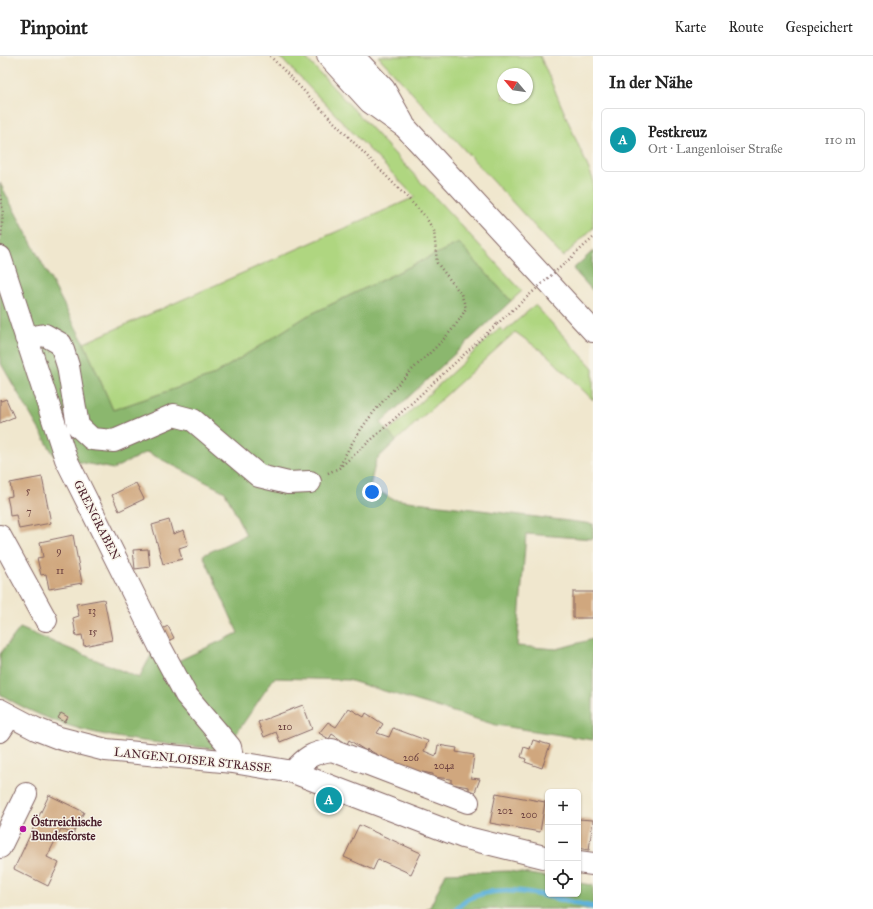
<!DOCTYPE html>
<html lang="de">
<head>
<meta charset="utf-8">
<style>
  :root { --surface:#fff; --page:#f2f2f2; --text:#222; --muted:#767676; --line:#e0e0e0; --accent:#b45309 }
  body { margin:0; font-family:"IM FELL Great Primer",serif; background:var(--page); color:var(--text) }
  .controls { position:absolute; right:12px; bottom:12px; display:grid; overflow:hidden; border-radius:6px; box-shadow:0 1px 3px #0004 }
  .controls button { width:36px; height:36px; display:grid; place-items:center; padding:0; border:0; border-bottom:1px solid var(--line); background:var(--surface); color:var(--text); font:20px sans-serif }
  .compass { position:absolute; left:497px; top:12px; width:36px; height:36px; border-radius:50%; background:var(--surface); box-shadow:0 1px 3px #0004; rotate:299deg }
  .you { position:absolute; left:372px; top:436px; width:14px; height:14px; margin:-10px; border:3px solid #fff; border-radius:50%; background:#1a73e8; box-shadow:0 0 0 6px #1a73e833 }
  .badge { display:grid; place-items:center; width:26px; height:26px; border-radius:50%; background:var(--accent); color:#fff; font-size:13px; font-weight:700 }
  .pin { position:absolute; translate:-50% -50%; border:2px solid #fff; box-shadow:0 1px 4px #0006 }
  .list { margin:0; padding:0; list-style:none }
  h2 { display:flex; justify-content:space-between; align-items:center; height:52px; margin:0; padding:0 16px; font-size:17px }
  h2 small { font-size:13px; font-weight:400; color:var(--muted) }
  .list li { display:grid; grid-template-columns:26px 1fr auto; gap:12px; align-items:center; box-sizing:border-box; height:64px; margin:0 8px 8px; padding:0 8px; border:1px solid var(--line); border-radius:6px }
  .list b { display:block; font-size:15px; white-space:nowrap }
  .list p { margin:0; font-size:13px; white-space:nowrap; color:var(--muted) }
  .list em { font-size:13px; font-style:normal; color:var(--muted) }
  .icon { flex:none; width:22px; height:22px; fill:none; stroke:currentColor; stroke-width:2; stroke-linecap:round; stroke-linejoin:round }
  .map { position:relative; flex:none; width:593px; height:853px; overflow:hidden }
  header { display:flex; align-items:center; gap:24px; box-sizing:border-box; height:56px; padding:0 20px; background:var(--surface); border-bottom:1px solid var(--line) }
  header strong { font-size:19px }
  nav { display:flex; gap:22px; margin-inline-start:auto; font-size:14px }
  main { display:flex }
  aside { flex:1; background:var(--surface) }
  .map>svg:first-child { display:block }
</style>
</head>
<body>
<header>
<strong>Pinpoint</strong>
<nav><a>Karte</a><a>Route</a><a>Gespeichert</a></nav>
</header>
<main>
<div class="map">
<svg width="593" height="853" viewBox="0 0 593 853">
  <rect width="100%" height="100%" fill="#f7f3e8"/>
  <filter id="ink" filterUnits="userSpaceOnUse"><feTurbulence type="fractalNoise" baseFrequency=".025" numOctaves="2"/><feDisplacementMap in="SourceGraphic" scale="8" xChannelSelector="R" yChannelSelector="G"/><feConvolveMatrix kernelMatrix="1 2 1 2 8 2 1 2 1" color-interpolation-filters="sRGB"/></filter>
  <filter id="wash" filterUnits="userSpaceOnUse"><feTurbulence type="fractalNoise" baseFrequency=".012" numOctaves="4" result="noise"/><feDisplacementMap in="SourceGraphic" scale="16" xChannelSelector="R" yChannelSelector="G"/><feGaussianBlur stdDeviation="0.9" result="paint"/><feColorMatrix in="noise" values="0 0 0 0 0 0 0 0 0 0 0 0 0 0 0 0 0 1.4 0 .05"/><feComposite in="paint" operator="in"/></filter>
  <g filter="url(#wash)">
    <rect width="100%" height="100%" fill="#f0e7ce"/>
    <!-- green -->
    <path fill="#afd680" stroke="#7c7a56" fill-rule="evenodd" d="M279 0H304L522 235 511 245 459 187 307 260 212 320 113 354 84 287 415 141Z
      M378 0H540L593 123V172L563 201ZM503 18H527V42H503Z
      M535 249 593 312V344L546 298 515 276 396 385 388 376 500 272 504 276Z"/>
    <!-- forest -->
    <path fill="#8bb76e" stroke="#6a6b4c" d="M0 127 84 287 113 354 212 320 307 260 459 187 511 245 381 367 396 385 376 404 370 430 392 443 593 468V483L526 478 517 590 557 593 593 583V684L496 669 348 624 274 622 232 684 219 693C139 685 70 682 0 638V598L20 572 139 622 155 592 165 611 238 577 203 499 246 479 225 436 147 396 113 413 55 401 0 306Z
      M593 195V235L573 213Z
      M509 815 548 821V838H578V827L593 829V853H425L430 851 446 817Z"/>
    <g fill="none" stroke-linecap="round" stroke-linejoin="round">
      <!-- stream -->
      <path stroke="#5eb2da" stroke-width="5.5" d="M456 853C459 850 463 846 468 843 506 824 554 843 593 851"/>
    </g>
    <g id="blocks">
      <!-- building -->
      <path fill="#d0a77e" d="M0 343 1 345 6 343 14 361 0 367Z
        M42 421 51 467 19 473 16 459 10 460 9 450 7 441 12 440 10 427Z
        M136 427 144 443 119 455 112 439Z
        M169 464 173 478 184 474 188 489 179 492 182 503 163 508 152 469Z
        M73 479 82 527 49 533 46 518 41 519 37 502 43 501 40 486Z
        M148 493 150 511 135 513 133 494Z
        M573 536H593V562H573Z
        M104 543 112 584 84 590 82 579 76 580 73 562 79 560 76 548Z
        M168 570 174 582 166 586 160 574Z
        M303 649 312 673 280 686 276 676 264 681 258 666Z
        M349 652 364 661 366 657 383 668 377 677 389 681 393 672 428 685 424 695 436 700 438 689 457 692 456 696 474 699 471 722 480 723 475 736 469 735V731L451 728V723L433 721V718L416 715 381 701 367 693 366 695 349 684 347 688 332 678 329 683 319 677 328 666 336 671Z
        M61 657 68 661 65 666 58 662Z
        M533 684 550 689 542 712 525 706 526 703 521 701 524 691 530 693Z
        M496 737 545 746 540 776 490 767Z
        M49 739 84 756 73 778 61 773 47 801 59 807 48 830 14 813Z
        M578 763 593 764 589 794 578 792Z
        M359 769 421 797 411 818 378 803 373 814 344 801Z"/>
    </g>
  </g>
  <g filter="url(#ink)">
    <use href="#blocks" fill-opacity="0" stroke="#846564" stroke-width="1"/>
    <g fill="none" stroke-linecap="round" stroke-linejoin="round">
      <defs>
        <path id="minor" d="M0 201 66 403 159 589 186 639 230 691 233 706
          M26 282 45 279 61 288 68 310 78 370 92 383 114 385 174 359 193 364 259 420 288 427 310 426
          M0 480 46 564
          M0 654 36 673 59 682 106 694 233 706 293 716 463 781 548 802
          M0 675 10 660
          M293 716C306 701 312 697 332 694L468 746
          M0 791 26 738
          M578 806 593 808"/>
        <path id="major" d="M328 0 370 46 405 71 593 275
          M353 0 384 33 403 67"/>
      </defs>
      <!-- minor casing -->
      <use href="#minor" stroke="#846564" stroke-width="24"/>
      <!-- major casing -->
      <use href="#major" stroke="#846564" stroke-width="24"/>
      <!-- path -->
      <path stroke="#846564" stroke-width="2.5" stroke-dasharray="1 3" stroke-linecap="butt" d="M270 0 425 160 434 175 437 207 461 238 466 252C454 277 430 296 410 316 382 344 355 376 339 412
        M0 139 3 155 1 182
        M328 417 339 412 379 377 497 268"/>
      <!-- minor -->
      <use href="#minor" stroke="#fff" stroke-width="22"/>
      <!-- major -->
      <use href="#major" stroke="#fff" stroke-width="22"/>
      <!-- path-bridge -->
      <path stroke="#846564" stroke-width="2.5" stroke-dasharray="1 3" stroke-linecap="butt" d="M497 268 593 182"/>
    </g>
  </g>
  <!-- markers -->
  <circle fill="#b5179e" stroke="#f7f3e8" stroke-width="1.5" cx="23" cy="773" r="4"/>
  <g text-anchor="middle" stroke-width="3" stroke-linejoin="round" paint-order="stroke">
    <!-- number labels -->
    <g font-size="10" fill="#6c4140">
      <text x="28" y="438">5</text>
      <text x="29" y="459">7</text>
      <text x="59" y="498">9</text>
      <text x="60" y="518">11</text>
      <text x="92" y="558">13</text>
      <text x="93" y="579">15</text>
      <text x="285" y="674">210</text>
      <text x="411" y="705">206</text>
      <text x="444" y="713">204a</text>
      <text x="505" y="758">202</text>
      <text x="529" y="762">200</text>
    </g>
    <!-- street labels -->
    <g font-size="12" fill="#4a1f2b" stroke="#f7f3e8">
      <text transform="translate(97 464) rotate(63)" y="4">GRENGRABEN</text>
      <text transform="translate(193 704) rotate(6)" y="4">LANGENLOISER STRASSE</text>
    </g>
    <!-- poi labels -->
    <g font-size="12" font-weight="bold" fill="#4a1f2b" stroke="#f7f3e8" text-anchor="start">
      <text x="31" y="770">Östrreichische<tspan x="31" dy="14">Bundesforste</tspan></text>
    </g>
  </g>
</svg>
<div class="controls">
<button>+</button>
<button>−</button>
<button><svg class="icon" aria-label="locate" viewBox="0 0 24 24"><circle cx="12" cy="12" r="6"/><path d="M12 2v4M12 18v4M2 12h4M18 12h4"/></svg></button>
</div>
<svg class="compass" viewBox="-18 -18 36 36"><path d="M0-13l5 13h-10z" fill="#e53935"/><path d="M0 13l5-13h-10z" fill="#767676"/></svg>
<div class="you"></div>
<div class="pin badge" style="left:329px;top:744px;background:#0f9aa8">A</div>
</div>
<aside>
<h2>In der Nähe<small></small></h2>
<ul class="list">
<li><span class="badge" style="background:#0f9aa8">A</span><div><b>Pestkreuz</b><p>Ort · Langenloiser Straße</p></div><em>110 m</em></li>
</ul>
</aside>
</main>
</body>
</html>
